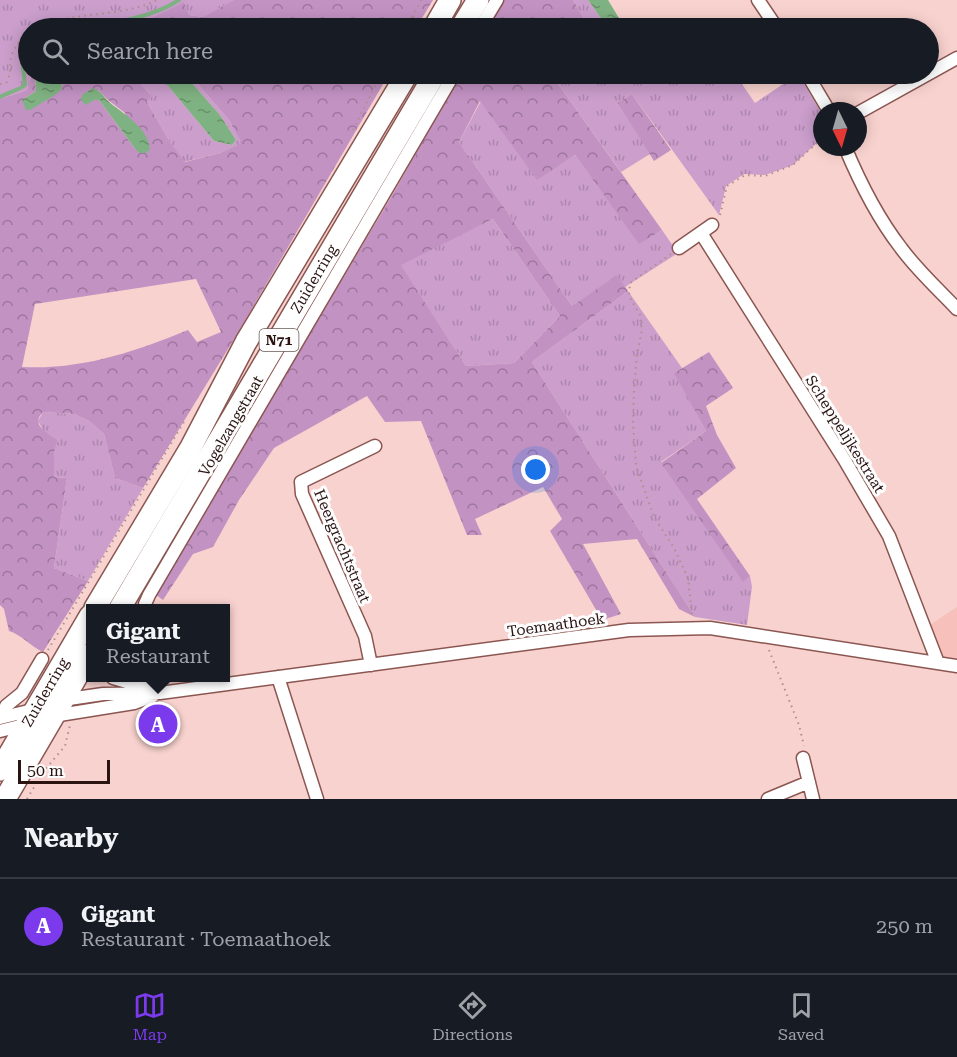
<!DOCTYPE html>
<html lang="en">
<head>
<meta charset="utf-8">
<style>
  :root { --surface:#171b24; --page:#242831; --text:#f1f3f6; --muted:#9ea1a6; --line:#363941; --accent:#7c3aed }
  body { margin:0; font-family:"Roboto Serif",serif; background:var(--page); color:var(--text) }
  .compass { position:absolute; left:813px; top:102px; width:54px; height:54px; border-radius:50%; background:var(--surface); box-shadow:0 3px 15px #0003; rotate:175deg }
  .scale { position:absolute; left:18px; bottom:15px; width:92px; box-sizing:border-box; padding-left:6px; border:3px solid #291412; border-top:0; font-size:16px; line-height:21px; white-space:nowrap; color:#291412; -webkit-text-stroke:4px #fdfdfd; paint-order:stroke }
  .you { position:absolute; left:536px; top:470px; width:21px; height:21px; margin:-15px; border:4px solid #fff; border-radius:50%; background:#1a73e8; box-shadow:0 0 0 9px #1a73e833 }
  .badge { display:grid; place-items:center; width:39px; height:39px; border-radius:50%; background:var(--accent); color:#fff; font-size:20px; font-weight:700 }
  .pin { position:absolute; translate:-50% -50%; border:3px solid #fff; box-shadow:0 2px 6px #0006 }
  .popup { position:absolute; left:86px; top:604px; width:144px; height:78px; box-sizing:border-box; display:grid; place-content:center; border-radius:0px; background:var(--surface); filter:drop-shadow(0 2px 4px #0005); font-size:20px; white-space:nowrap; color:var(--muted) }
  .popup b { font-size:22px; color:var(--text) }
  .popup::after { content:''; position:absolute; left:50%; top:100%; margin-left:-12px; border:12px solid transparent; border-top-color:var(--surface) }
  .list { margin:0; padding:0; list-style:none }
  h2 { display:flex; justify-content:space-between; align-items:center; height:78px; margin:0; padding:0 24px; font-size:26px }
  h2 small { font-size:20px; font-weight:400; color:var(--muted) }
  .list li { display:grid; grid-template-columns:39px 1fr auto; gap:18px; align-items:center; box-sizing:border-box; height:96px; padding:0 24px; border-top:2px solid var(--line) }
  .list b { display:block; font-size:22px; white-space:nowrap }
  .list p { margin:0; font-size:20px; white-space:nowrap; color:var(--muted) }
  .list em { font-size:20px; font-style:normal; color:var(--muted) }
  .icon { flex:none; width:33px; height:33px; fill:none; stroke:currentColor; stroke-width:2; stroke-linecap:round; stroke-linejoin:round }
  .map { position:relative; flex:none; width:957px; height:799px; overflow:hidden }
  .search { position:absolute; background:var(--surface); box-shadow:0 3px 15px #0003; left:18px; right:18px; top:18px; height:66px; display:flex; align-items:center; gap:15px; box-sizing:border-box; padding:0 21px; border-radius:33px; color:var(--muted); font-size:22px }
  .sheet { height:174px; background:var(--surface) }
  nav { display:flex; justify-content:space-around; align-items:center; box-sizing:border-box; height:84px; border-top:2px solid var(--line); background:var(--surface); font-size:16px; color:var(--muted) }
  nav a { display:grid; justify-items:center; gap:3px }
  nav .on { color:var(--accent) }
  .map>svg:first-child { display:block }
</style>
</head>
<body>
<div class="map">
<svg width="957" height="799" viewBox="0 0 957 799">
  <defs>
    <pattern id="grass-tufts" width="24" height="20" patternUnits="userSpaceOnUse" patternTransform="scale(1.5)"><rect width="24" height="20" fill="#cb9ecc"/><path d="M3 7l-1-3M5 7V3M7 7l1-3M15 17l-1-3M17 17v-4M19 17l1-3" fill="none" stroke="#ae87ae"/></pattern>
    <pattern id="forest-crowns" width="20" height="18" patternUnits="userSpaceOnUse" patternTransform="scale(1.5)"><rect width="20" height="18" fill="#c292c3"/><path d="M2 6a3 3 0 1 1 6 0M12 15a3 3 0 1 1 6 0" fill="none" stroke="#9e769d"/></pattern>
    <pattern id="water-ripples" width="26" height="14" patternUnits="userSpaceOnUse" patternTransform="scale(1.5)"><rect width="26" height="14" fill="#7fb282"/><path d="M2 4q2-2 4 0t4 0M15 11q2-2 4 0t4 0" fill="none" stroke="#689069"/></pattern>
  </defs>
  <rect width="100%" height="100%" fill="#f8d2ce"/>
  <!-- built -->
  <path fill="#f7c0ba" d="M957 607V660L942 658 930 625Z"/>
  <!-- grass -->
  <path fill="url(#grass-tufts)" d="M0 0H233V1L203 17 189 15 184 3 141 25 145 28H28V74L31 78 27 90 0 99Z
    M573 0H588L608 28H590Z
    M131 74H158L214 141 232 145 236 140 220 115 184 74H189L229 120 243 143 220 153 184 162 170 142 147 102 152 96Z
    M551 74H735L755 103 798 74 822 114V138L793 165 765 175 744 174 726 186 719 215 632 94 617 103 650 154 621 172Z
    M481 101 537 179 575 155 639 243 662 230 678 253 625 287 617 276 572 306 459 142Z
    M493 219 560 316 514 363 466 366 400 264Z
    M628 291 682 368 675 373 706 431 661 462 743 581 750 576 752 587 747 625 695 617 532 362Z
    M43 412 74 414 89 421 104 434 115 478 143 488 88 581 54 568 67 478 54 477V453L58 440 44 432 38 421Z"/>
  <!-- forest -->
  <path fill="url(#forest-crowns)" fill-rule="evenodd" d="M234 0H433L416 28H145L140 24 184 2 189 15 203 17Z
    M503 0H573L590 28H487Z
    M30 74H35L36 91 25 98 62 89 61 74H131L152 96 147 102 170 142 185 162 220 153 242 143 229 120 189 74H389L239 331 143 488 115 478 104 434 89 421 74 414 43 412C30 425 47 433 58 440L54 453V477L67 478 54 568 88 581 43 652C30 646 22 635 9 631L4 609 0 605V99L27 90 31 78ZM98 90 108 100 125 113 136 150 99 100H94ZM196 279 221 332 197 342 188 330C134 352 81 370 22 367L35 304Z
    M461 74H551L662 230 639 244 575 155 537 180 480 101 459 142 572 306 617 275 628 291 532 362 695 617 679 609 637 539 583 544 621 614 602 620 550 531 562 519 543 487 475 519 482 535H467L421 421 385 422 367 396 274 448 239 500 213 547 193 554 163 600 156 595 212 498 390 199ZM493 219 560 316 514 363 466 366 401 265Z
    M632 94 671 150 654 161 617 103Z
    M709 352 733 388 706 406 717 435 736 468 697 499 750 576 743 582 661 463 706 431 674 373Z"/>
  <!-- water -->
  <path fill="url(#water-ripples)" d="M588 0H608L625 28H608Z
    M35 74H61L62 89 55 95 30 110H26L22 100 36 91Z
    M158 74H184L220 115 236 140 232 145 214 141Z
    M93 88C101 91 103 96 108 101 123 114 148 127 150 149L146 153H140L136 150 99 100H94L86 105 81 100 82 95Z"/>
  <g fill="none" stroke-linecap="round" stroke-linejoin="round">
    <!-- stream -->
    <path stroke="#7fb282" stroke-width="4" d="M67 28C104 23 147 21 179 0
      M0 97C9 92 17 91 25 85L22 59 28 45"/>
    <defs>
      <path id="street" d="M758 0 777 28
        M480 28 497 0
        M807 74 829 111
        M858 113 957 58
        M845 147C860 183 877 217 901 248 917 270 938 289 957 309
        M701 233 844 459 889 536 938 663
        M679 248 712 225
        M146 608 145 604 149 595 454 74
        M371 665 365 636 302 494 301 482 375 446
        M278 677 317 799
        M113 678 127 682H145L160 693
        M62 700 103 694 160 693 629 630 710 628 957 666
        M53 716 134 703 153 696
        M2 717 6 706 22 693 42 659
        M0 718 37 709
        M0 731 28 724
        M803 758 813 799
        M768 799 809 782"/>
      <g id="highway">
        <path d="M434 28 450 0"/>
        <path d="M461 28 478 0"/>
        <path d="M95 608 190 449 246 342 407 74"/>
        <path id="s1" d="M120 608 435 74"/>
        <path id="s2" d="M0 770 90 616"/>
        <path d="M5 799 90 654"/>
      </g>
    </defs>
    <!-- street casing -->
    <use href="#street" stroke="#8b5651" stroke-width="15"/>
    <!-- highway casing -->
    <use href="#highway" stroke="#8b5651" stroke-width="24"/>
    <!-- path -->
    <path stroke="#af8f8c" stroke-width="2" stroke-dasharray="1.5 4.5" stroke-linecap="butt" d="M32 28C72 11 121 18 157 0
      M407 28 421 0
      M0 84 7 82C12 70 9 66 11 57 14 46 22 39 28 31
      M353 130 381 74
      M720 215 727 186 745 175 765 176 793 165 822 138
      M671 254 630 283 629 296 640 315 642 330 637 354 634 389 633 423 636 466 654 517 674 548 688 578 692 616
      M48 650 185 420
      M769 650 799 725 804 746
      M27 799 43 772 65 746 70 725"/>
    <!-- street -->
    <use href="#street" stroke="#fff" stroke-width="12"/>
    <!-- highway -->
    <use href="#highway" stroke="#fff" stroke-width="21"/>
  </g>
  <g text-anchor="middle" stroke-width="6" stroke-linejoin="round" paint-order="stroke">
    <!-- shield labels -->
    <rect fill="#fdfdfd" stroke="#695a58" stroke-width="1.5" x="259.5" y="329" width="39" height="22" rx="4.5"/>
    <g font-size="14" font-weight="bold" fill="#291412">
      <text x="279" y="345">N71</text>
    </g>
    <!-- street labels -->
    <g font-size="15" fill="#291412" stroke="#fdfdfd">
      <text dy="5" stroke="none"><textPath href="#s1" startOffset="382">Zuiderring</textPath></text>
      <text transform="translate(231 426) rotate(-60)" y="5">Vogelzangstraat</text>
      <text transform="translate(845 434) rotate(58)" y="5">Scheppelijkestraat</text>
      <text transform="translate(342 546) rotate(67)" y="5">Heergrachtstraat</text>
      <text transform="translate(556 625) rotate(-8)" y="5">Toemaathoek</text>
      <text dy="5" stroke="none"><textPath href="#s2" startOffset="90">Zuiderring</textPath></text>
    </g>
  </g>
</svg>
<svg class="compass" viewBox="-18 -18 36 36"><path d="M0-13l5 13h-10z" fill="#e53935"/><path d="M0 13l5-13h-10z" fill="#9ea1a6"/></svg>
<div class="scale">50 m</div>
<div class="you"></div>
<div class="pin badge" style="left:158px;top:724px">A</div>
<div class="popup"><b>Gigant</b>Restaurant</div>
<div class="search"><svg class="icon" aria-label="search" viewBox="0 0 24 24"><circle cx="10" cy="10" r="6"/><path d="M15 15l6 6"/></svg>Search here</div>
</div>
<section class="sheet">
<h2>Nearby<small></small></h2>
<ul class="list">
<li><span class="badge">A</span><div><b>Gigant</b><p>Restaurant · Toemaathoek</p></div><em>250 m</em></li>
</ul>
</section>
<nav>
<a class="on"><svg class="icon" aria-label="map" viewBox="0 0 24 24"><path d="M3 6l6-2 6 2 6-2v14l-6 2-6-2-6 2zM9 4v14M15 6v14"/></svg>Map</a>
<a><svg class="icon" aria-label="directions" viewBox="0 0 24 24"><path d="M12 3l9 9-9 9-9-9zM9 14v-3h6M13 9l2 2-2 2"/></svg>Directions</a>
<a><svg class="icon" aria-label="saved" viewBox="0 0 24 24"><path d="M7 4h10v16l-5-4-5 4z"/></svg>Saved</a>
</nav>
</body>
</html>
